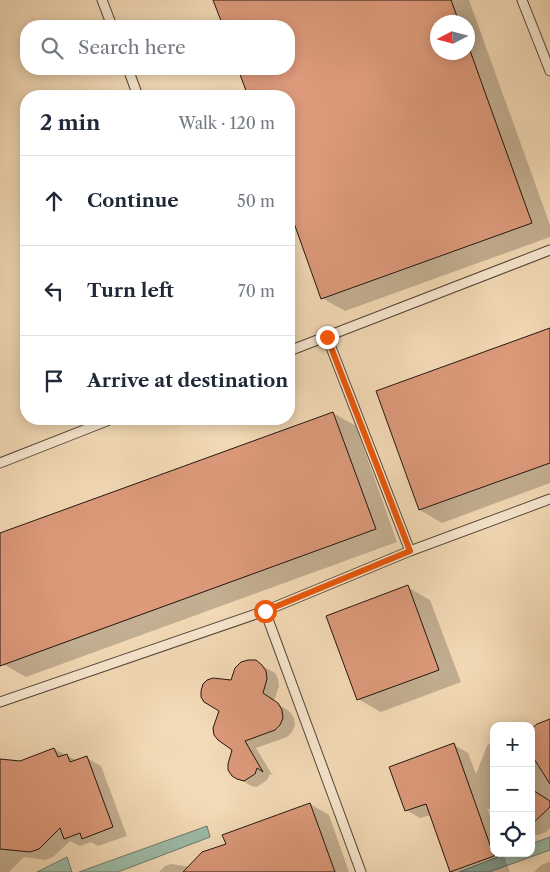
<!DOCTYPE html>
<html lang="en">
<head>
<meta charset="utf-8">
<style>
  :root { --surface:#fff; --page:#f6f6f7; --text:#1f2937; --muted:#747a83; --line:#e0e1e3 }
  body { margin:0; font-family:"Libre Caslon Text",serif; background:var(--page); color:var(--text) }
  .controls { position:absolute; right:15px; bottom:15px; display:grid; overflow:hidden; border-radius:10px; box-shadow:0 2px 12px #0003 }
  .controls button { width:45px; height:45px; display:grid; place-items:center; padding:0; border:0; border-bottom:1px solid var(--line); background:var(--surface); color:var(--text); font:25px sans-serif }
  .compass { position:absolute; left:430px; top:15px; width:45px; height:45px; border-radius:50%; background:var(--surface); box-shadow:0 2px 12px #0003; rotate:264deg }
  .stop { position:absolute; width:15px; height:15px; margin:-11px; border:4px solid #ea580c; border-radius:50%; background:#fff }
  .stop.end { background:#ea580c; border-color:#fff; box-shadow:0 1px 5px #0008 }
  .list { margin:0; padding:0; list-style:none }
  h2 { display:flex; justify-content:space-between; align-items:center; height:65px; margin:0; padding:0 20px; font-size:21px }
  h2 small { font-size:16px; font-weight:400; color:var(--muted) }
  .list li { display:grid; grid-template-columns:32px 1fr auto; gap:15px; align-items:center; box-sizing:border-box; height:90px; padding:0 20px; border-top:1px solid var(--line) }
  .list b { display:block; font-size:19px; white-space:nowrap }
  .list em { font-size:16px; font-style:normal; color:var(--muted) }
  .icon { flex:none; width:28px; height:28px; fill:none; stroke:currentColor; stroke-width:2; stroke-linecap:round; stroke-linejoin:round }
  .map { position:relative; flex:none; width:550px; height:872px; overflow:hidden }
  .search { position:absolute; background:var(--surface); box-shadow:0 2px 12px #0003; left:20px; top:20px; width:275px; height:55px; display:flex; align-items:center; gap:12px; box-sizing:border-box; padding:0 18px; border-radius:20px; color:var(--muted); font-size:19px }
  .panel { position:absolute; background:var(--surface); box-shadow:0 2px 12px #0003; left:20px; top:90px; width:275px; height:335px; border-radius:20px }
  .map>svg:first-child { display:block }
</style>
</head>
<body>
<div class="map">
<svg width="550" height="872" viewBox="0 0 550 872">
  <rect width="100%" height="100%" fill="#f4dbb7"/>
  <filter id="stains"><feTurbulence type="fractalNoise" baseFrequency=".004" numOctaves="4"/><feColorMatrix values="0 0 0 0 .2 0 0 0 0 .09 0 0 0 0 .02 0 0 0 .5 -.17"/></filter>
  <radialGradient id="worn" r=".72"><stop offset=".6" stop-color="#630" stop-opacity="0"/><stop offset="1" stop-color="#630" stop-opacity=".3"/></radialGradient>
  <!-- water -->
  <path fill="#9dbca9" stroke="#6b7a6c" d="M207 826 210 837 118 872H79Z
    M550 837V850L489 872H459L508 853H531V844Z
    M67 857 72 872H37Z"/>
  <!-- shadow -->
  <path fill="#0003" fill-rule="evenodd" d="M215 0H469L550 225V237L345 311 322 298 289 206V96H249L239 69H289V26H224ZM438 22H468V52H438Z
    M550 329V483L442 523 420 510Z
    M333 413 356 426 397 542 26 677 3 664 0 656V534Z
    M407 587 430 600 461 682 381 712 358 699Z
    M255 662 275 673 278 679 279 686 274 701 290 712 294 718 295 725 292 732 287 737 256 748 273 776 270 774 267 780 257 787 251 786 233 775 234 750 231 681Z
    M550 722V828L546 832 538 835 531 834V731Z
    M494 740V812L487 808 494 827V853H503L510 872H452L431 815 420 818 406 810 454 745 468 753 476 774 487 746Z
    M54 749 78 761 87 758 101 766 127 836 98 846 91 842 80 846 70 841 53 857 45 860 24 857 9 872H0V763L20 762Z
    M310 804 329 815 349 872H159L165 866 171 864 190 867 227 845Z
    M549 862H550V872H534L541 865Z"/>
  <!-- building -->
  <path fill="#dd9a7b" stroke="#211610" d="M213 0H451L459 22H438V52H468V45L532 223 321 299 289 209V96H248L238 69H289V26H223Z
    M550 328V463L419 510 376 391Z
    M333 412 376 529 0 666V533Z
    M408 585 439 670 357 700 326 616Z
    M248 660H256L262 665 266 671 267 679 263 693 278 703 282 710 283 718 280 725 275 730 245 741 263 772 257 768 255 774 244 781 237 779 232 776 228 770V764L232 750 218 740 214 735 213 728 219 711 204 702 201 697V691L203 684 207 680 213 678 231 680 235 668 241 662Z
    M550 719V784L531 754V729L537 724Z
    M454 743 494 856 450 872 426 804 405 811 389 767Z
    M54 748 58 757 67 754 70 762 87 756 113 827 82 839 80 833 64 839 60 828 39 849 30 852 0 849V759L20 761Z
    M531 789 550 801V807L531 825Z
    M310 803 335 872H183L202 852 226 844 222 835Z"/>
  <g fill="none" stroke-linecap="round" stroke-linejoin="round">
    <defs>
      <path id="service" d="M102 0 112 26
        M522 0 550 71
        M128 69 138 96
        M327 337 410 551
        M289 351 550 250
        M0 463 112 419
        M265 611 361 872
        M0 702 265 611 410 551 550 499"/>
    </defs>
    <!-- service casing -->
    <use href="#service" stroke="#56473a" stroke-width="11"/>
    <!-- service -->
    <use href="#service" stroke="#f8e8d0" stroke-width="9"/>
  </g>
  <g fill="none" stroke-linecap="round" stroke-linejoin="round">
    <!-- route -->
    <path stroke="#ea580c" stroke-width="6" d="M265 611 410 551 327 337"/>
  </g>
  <rect width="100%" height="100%" filter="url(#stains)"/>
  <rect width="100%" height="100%" fill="url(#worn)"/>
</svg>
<div class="controls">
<button>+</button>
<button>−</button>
<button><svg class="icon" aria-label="locate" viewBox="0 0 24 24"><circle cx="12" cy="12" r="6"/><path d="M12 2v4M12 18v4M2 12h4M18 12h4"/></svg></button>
</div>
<svg class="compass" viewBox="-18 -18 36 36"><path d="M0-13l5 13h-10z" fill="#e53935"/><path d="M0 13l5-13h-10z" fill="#747a83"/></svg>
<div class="stop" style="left:265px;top:611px"></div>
<div class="stop end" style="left:327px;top:337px"></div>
<div class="search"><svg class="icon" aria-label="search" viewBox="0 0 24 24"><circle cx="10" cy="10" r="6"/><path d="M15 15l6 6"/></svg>Search here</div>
<section class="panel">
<h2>2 min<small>Walk · 120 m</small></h2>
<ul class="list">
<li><svg class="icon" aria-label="ahead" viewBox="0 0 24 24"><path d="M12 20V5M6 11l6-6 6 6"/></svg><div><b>Continue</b></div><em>50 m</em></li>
<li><svg class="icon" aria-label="left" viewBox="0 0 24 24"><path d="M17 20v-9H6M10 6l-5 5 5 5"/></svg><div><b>Turn left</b></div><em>70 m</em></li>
<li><svg class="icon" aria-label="arrive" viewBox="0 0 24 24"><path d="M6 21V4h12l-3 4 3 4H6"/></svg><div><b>Arrive at destination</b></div></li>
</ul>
</section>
</div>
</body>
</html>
